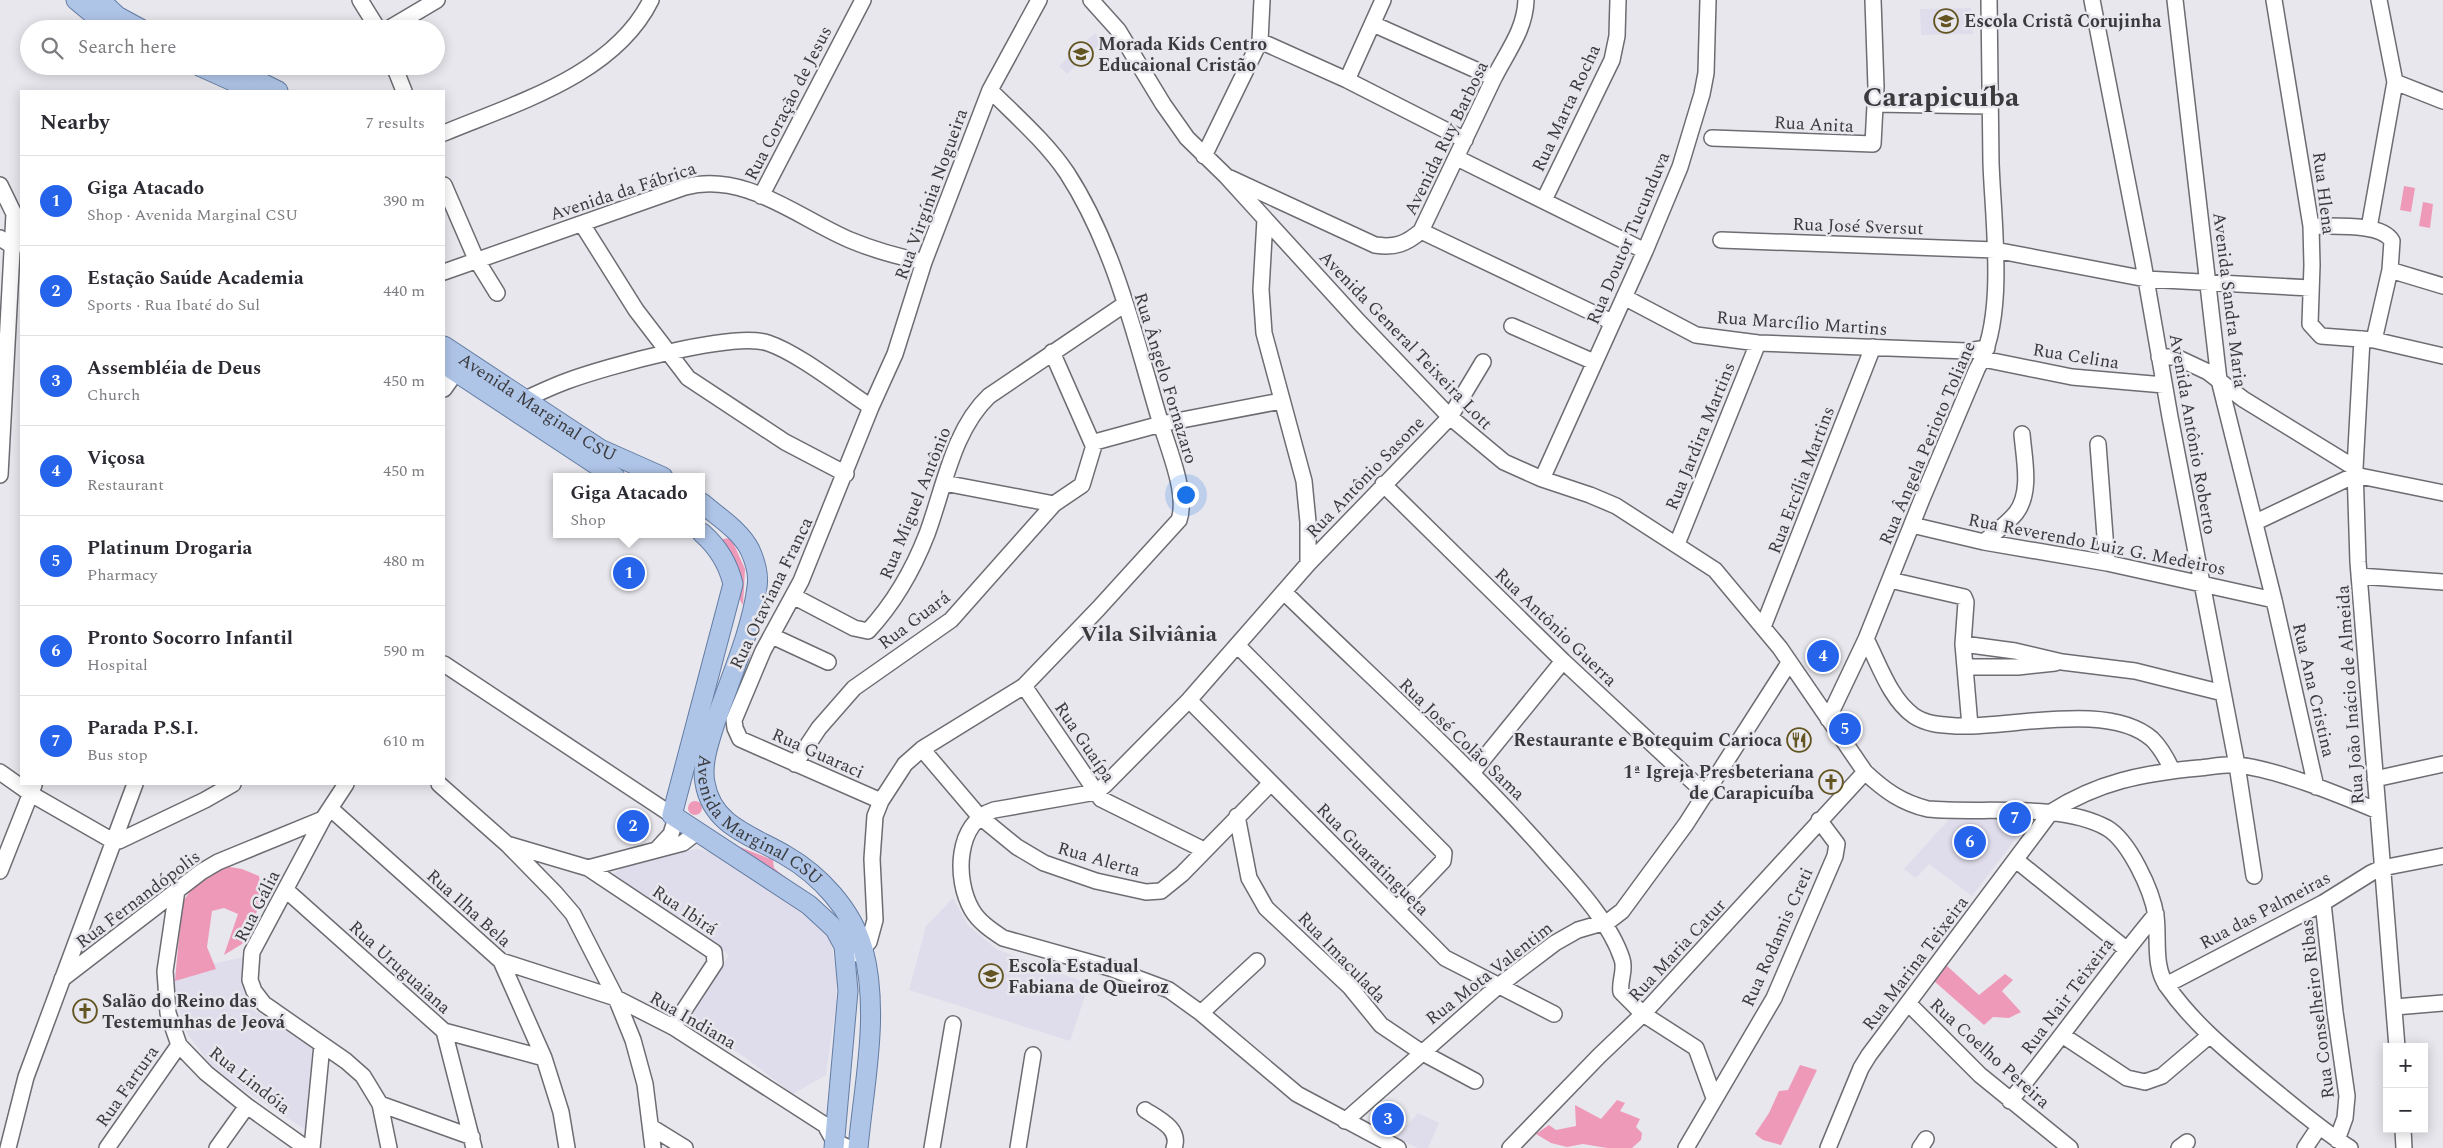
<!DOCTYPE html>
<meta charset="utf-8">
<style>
:root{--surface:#fff;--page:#f2f2f3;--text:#2b2b33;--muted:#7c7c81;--line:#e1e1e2;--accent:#2563eb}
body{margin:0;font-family:Spectral,serif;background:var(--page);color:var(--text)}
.controls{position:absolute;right:15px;bottom:15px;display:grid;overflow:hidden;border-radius:0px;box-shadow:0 2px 12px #0003}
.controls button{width:45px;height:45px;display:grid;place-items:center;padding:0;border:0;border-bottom:1px solid var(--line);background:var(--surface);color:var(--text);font:25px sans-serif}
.you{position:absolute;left:1185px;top:494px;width:18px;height:18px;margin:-12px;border:4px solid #fff;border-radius:50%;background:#1a73e8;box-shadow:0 0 0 8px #1a73e833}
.badge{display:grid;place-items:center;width:32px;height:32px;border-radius:50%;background:var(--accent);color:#fff;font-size:16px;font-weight:700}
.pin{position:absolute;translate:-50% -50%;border:2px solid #fff;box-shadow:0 1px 5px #0006}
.popup{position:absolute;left:553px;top:473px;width:152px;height:65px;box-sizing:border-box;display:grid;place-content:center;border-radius:0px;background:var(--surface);filter:drop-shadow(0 1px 4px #0005);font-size:16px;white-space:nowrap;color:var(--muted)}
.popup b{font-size:19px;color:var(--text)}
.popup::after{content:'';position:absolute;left:50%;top:100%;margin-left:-10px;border:10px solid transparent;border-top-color:var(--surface)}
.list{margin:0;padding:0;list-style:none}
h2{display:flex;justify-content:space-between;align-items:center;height:65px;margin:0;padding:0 20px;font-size:21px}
h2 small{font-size:16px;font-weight:400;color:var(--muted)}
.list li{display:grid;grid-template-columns:32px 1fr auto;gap:15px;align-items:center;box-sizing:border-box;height:90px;padding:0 20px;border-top:1px solid var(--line)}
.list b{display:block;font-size:19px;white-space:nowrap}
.list p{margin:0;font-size:16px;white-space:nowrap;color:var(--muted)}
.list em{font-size:16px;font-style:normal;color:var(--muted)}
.icon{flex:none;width:28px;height:28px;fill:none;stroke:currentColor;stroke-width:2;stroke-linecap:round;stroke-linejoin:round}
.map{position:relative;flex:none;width:2443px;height:1148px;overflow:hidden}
.search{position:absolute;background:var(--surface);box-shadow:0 2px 12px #0003;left:20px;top:20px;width:425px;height:55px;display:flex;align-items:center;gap:12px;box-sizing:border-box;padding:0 18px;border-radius:28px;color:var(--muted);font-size:19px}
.panel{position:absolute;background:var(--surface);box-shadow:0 2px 12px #0003;left:20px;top:90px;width:425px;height:695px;border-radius:0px}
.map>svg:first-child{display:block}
</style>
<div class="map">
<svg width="2443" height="1148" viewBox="0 0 2443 1148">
<rect width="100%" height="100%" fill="#e8e7ed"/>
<path fill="#dfddeb" d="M1971,8L1973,34L1921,35L1920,9Z
M1095,33L1103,41L1067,74L1059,66Z
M1951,817L2030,820L1972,896L1929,864L1916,878L1904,869Z
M696,849L711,852L811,918L827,933L832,948L837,978L836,1006L826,1075L793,1094L743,1056L688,1020L729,955L613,874L627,864Z
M953,898L968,925L996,949L1089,984L1070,1041L909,990L926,926Z
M244,957L243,979L249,1007L316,1050L306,1130L241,1088L210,1064L187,1033L180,1013L172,973Z
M1418,1113L1439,1123L1428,1148H1417L1396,1137Z"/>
<path fill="#ef99b9" d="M2404,186L2415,188L2411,212L2400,210Z
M2423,202L2433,204L2430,228L2419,226Z
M731,538L745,569L743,605C735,593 740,584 738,571C736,559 728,549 722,539Z
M688 808a7 7 0 1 1 14 0a7 7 0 1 1-14 0Z
M735,845L773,860L774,868L799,889Z
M224,866L242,869L259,876L262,896L254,920L242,944L224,955L238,914L224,908L212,911L207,947L216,969L175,981L182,903L202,874Z
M1946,965L1979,995L2005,974L2013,980L2002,991L2021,1012L2009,1018L1993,1017L1984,1025L1934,981Z
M1800,1065L1817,1070L1781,1145L1763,1140L1755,1134L1769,1113L1779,1091L1788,1090Z
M1617,1100L1625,1103L1620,1111L1640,1119L1636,1127L1642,1133L1641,1140L1632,1148H1607L1583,1144L1567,1147L1551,1143L1536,1134L1549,1125L1556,1130L1576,1126L1575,1105L1601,1119Z"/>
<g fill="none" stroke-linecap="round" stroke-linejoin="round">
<g stroke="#6d6c72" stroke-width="18">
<path id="minor" d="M360,0L378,29
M1091,0L1118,30L1163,104L1187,138L1226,176L1359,322L1450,417L1504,462L1542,479L1590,495L1616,506L1715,570L1780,648L1865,772C1884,790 1902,803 1928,809C1982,814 2060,802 2107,828C2129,841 2152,890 2156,916C2159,938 2153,966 2167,986C2195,1026 2232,1055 2269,1086C2295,1107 2321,1130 2350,1148
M2092,0L2143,262L2170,417L2237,765L2254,876
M2175,0L2219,380L2274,600L2316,787
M2274,0L2311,226L2312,265L2310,324L2321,336L2374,340L2443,356
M1373,24L1494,78
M388,29L437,0
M1260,41L1347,80L1465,140
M394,66L404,91
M1347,80L1383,0
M2395,82L2443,101
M1875,104L1990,106
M444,133C516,103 614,75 651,0
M1712,138L1873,144L1876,87L1873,0
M1204,156L1260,41L1262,0
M1457,158L1645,251
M1230,178L1375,245C1395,248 1406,244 1421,231C1445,181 1469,130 1493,80C1506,53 1525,31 1526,0
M0,185L18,222
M444,185L476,259L497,293
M761,196L863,0
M1544,200L1612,60L1617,36L1618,0
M1265,219L1261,290L1264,333L1304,481L1308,522V564
M582,224L636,310L688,378L785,442L846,474
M2311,226C2330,227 2381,222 2392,241L2390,270L2374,340
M2369,228L2395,82L2379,0
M1421,231L1612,322
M0,238L14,247
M1721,240L1995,250L2146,279L2311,288
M2390,270L2443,286
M444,272L685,187C745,171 798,218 850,240C874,250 899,257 924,262
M1624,297L1696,335L1758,343L1967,351L1987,348
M1512,326L1594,362
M2362,339L2355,468L2358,562L2397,1047
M1052,352L1093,445
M2159,357H2176L2208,372L2243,399L2355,468
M1983,359L2072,377L2164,385
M444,389L456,372
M525,399C539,393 553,386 567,381C605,367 733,331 768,343C798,353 842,388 871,407
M2098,444L2107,563
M0,475L14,214
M1542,479L1645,251L1680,167L1702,94L1706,73L1708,0
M944,483L1054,504
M1383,484L1563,661L1706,794
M2256,522L2355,475L2443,493
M1912,525L1984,542L2107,563L2274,600
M1984,542C1994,533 2007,524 2016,513C2032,492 2024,459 2022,434
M1677,544L1758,343
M2359,576L2443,582
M1890,580L1964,597L1966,602L1963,644L1970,726
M1284,592C1373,679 1468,763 1550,857C1575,885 1610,922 1622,959C1626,970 1619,981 1621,992L1643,1014L1696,1048L1714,1098
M793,596L854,628L868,631C895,602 913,570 927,534C944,488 953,430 989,396L1125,304
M1763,627L1873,347
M772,636L828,662
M1866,639C1879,664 1890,699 1914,716C1928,725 1943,725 1958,726C2011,728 2109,701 2152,739C2161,748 2167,759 2172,770
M1963,644L2015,651L2062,662L2135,671L2223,693
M1237,645L1444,853L1443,861L1397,909
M444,664L672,815
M1965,667H2018L2055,663
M1024,686L1101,799L1204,850
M1189,700L1445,958L1554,1014
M1828,719L1866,639L1922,499L1977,369C2007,319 1993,222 1991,163C1990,109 1990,54 1989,0
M922,749L979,816L1017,847L1044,863L1096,881L1146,892L1161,891L1182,874L1270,784
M795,764L819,728L854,688L951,620L1054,504L1082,485L1095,442L1161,424L1281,401
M0,772L31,794L113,841H119L205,800L233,784
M1472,773L1563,661
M2375,779L2443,764
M346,784L323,819L252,952L250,980L254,991L264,1004L346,1061L363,1076L380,1104L389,1148
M439,784L508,845L555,893L573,914L616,998L633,1040L645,1084L653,1148
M881,801L740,739L735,728L734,720L763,651L801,581L871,407L895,354L924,262L990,90L1039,0
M331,809L501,961L544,1058L561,1112L567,1148
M1237,816L1249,878L1266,908L1350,987L1381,1025L1421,1052L1475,1081
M510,845L588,868L683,843L697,832
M658,848L671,834L676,818
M2016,860L2126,949
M588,868L714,952L715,963L673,1027
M0,871L34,785
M177,890L165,971L168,1013L179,1045L206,1073L247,1106L306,1148
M286,890L444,1031L474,1148
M2323,903L2335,1012L2347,1096L2345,1118L2337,1140
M857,954L869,942L875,920L872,859L875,816L881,801L905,764L922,749L1024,686L1098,609L1179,520C1188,494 1168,448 1160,421C1135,337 1115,247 1067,173C1046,142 1016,116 990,90
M501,961L616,998L673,1027L825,1125L834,1141L849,1148
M62,979L201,872L218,862L323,819
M2166,985L2323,903L2371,873L2382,868L2443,856
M1909,1004L1980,1075L2070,1148
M2395,1007L2443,1003
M1201,1013L1257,961
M444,1031L544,1058
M2062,1035L2127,1078L2145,1082L2162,1076L2209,1036
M2010,1101C2060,1040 2105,975 2156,914
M380,1104L472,1137
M1145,1110C1159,1119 1181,1129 1174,1148
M1345,1121L1497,987L1555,943L1578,930L1609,921L1622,911L1686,824L1789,663
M651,1127L685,1148
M2403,1129L2404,1148
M8,1148L26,1077L135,784
M107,1148L179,1045
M217,1148L247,1106
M312,1148L322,1045
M932,1148L953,1024
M1018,1148L1033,1055
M1398,1148L1297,1094L1201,1013L1169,990L1110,968L1003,938C991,930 979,922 972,910C954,879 956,822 994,810L1096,792L1105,785L1189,700L1308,564L1450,417L1483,362
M1510,1148L1599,1056L1643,1014L1865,772
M1686,1148L1774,998L1835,856L1837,844L1819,820
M1828,1148L1861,1068L1869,1055L2051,812C2098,782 2143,773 2199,768C2211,767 2224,764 2237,765C2277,769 2340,795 2378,811
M1920,1148L1926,1139
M2179,1148L2187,1142
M2305,1148L2319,1127"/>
</g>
<g stroke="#637ca2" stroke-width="21">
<g id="major">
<path d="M76,0L111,29"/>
<path d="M100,0L117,16L141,29"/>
<path d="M199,66L255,91"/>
<path d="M242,73L278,91"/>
<path id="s1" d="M444,346L600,449L663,477"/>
<path d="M444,364L615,477"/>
<path id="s2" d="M702,503C718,517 740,530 750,550C755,561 759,575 757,587C752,629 730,679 716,720C710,739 701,763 705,783C712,826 753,836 785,855C820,875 852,910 863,949C880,1012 864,1084 858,1148"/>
<path d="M702,533C718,547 728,563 733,584L672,815L809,905L835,929L844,946L848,991L834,1148"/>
</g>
</g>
<use href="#minor" stroke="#fff" stroke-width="15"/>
<use href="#major" stroke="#afc5e8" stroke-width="19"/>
</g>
<defs>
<g id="school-ring" transform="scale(1.25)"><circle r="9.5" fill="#e8e7ed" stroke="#635522" stroke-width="1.5"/><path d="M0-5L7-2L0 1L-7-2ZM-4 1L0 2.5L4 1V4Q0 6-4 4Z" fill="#635522"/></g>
<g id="restaurant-ring" transform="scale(1.25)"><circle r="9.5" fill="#e8e7ed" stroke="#635522" stroke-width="1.5"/><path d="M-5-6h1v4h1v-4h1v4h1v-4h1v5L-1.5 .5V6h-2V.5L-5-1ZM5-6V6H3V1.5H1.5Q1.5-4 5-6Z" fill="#635522"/></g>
<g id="church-ring" transform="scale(1.25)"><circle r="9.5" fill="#e8e7ed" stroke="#635522" stroke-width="1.5"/><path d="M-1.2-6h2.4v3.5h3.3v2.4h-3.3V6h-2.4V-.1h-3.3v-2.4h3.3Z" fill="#635522"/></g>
</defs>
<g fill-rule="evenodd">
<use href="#school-ring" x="1946" y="21"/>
<use href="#school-ring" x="1081" y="54"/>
<use href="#restaurant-ring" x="1799" y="740"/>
<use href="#church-ring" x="1831" y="782"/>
<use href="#school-ring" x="991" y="976"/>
<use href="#church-ring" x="85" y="1011"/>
</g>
<g text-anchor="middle" stroke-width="5" stroke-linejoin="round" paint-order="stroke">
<g font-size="18" font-weight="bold" fill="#3b3a3d" stroke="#e8e7ed" text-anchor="start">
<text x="1964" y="27">Escola Cristã Corujinha</text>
<text x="1098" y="50">Morada Kids Centro<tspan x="1098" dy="21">Educaional Cristão</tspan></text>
<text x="1782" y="746" text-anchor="end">Restaurante e Botequim Carioca</text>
<text x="1814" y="778" text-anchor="end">1ª Igreja Presbeteriana<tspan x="1814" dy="21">de Carapicuíba</tspan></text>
<text x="1008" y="972">Escola Estadual<tspan x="1008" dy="21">Fabiana de Queiroz</tspan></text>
<text x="102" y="1007">Salão do Reino das<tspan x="102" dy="21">Testemunhas de Jeová</tspan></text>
</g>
<g font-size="18" fill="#3b3a3d" stroke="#e8e7ed">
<text transform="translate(788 103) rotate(-63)" y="6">Rua Coração de Jesus</text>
<text transform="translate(1566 108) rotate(-65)" y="6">Rua Marta Rocha</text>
<text transform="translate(1814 124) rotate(3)" y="6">Rua Anita</text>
<text transform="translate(1446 138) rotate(-64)" y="6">Avenida Ruy Barbosa</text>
<text transform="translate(623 191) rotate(-18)" y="6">Avenida da Fábrica</text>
<text transform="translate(2324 193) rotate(83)" y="6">Rua Hlena</text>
<text transform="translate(931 194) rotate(-70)" y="6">Rua Virgínia Nogueira</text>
<text transform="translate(1858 226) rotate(2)" y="6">Rua José Sversut</text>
<text transform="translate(1628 238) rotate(-67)" y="6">Rua Doutor Tucunduva</text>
<text transform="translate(2230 300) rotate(83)" y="6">Avenida Sandra Maria</text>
<text transform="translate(1802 323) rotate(4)" y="6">Rua Marcílio Martins</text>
<text transform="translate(1406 340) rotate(46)" y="6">Avenida General Teixeira Lott</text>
<text transform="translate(2076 356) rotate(9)" y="6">Rua Celina</text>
<text transform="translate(1166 378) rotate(73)" y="6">Rua Ângelo Fornazaro</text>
<text dy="6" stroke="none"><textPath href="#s1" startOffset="112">Avenida Marginal CSU</textPath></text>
<text transform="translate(2193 434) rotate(80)" y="6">Avenida Antônio Roberto</text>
<text transform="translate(1700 436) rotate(-68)" y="6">Rua Jardira Martins</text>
<text transform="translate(1927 443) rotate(-67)" y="6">Rua Ângela Perioto Toliane</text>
<text transform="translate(1365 477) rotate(-46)" y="6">Rua Antônio Sasone</text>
<text transform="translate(1801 480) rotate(-69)" y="6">Rua Ercília Martins</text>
<text transform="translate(915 503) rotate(-68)" y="6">Rua Miguel Antônio</text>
<text transform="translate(2097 544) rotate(11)" y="6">Rua Reverendo Luiz G. Medeiros</text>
<text transform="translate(771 593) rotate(-64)" y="6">Rua Otaviana Franca</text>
<text transform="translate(914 620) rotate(-37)" y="6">Rua Guará</text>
<text transform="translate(1556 627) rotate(44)" y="6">Rua Antônio Guerra</text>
<text transform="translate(2314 690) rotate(77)" y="6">Rua Ana Cristina</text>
<text transform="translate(2350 695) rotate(-94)" y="6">Rua João Inácio de Almeida</text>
<text transform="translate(1462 739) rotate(44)" y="6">Rua José Colão Sama</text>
<text transform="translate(1085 742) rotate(56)" y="6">Rua Guaípa</text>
<text transform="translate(818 753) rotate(24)" y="6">Rua Guaraci</text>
<text dy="6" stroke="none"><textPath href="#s2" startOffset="374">Avenida Marginal CSU</textPath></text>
<text transform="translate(1099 859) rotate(16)" y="6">Rua Alerta</text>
<text transform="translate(1373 859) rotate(45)" y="6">Rua Guaratingueta</text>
<text transform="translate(138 899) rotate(-37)" y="6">Rua Fernandópolis</text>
<text transform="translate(257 906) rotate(-63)" y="6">Rua Gália</text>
<text transform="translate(469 908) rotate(42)" y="6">Rua Ilha Bela</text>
<text transform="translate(685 910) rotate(34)" y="6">Rua Ibirá</text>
<text transform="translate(2265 910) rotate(-28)" y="6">Rua das Palmeiras</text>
<text transform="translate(1777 937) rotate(-66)" y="6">Rua Rodamis Creti</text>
<text transform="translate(1677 950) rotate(-47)" y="6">Rua Maria Catur</text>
<text transform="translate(1342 957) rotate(46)" y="6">Rua Imaculada</text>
<text transform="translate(1915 963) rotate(-53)" y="6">Rua Marina Teixeira</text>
<text transform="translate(400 967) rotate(42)" y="6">Rua Uruguaiana</text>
<text transform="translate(1489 973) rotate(-38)" y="6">Rua Mota Valentim</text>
<text transform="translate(2067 996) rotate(-53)" y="6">Rua Nair Teixeira</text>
<text transform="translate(2317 1009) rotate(-97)" y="6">Rua Conselheiro Ribas</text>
<text transform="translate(693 1020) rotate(30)" y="6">Rua Indiana</text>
<text transform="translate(1990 1053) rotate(42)" y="6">Rua Coelho Pereira</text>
<text transform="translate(250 1080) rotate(38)" y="6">Rua Lindóia</text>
<text transform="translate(127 1086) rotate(-55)" y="6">Rua Fartura</text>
</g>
<g font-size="22" font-weight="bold" fill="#3b3a3d" stroke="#e8e7ed">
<text x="1149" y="641">Vila Silviânia</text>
</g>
<g font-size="28" font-weight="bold" fill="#3b3a3d" stroke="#e8e7ed">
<text x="1941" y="106">Carapicuíba</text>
</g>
</g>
</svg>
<div class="controls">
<button>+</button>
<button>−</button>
</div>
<div class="you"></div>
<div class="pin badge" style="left:629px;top:573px">1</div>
<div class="popup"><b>Giga Atacado</b>Shop</div>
<div class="pin badge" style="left:633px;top:826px">2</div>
<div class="pin badge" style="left:1388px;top:1119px">3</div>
<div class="pin badge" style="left:1823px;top:656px">4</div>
<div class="pin badge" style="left:1845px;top:729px">5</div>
<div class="pin badge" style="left:1970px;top:842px">6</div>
<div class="pin badge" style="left:2015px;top:818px">7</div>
<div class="search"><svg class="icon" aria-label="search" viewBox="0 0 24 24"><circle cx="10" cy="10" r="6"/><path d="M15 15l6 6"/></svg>Search here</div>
<section class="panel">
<h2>Nearby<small>7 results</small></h2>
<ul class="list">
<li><span class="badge">1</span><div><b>Giga Atacado</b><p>Shop · Avenida Marginal CSU</p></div><em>390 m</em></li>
<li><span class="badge">2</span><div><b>Estação Saúde Academia</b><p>Sports · Rua Ibaté do Sul</p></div><em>440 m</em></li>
<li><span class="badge">3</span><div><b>Assembléia de Deus</b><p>Church</p></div><em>450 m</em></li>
<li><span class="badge">4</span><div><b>Viçosa</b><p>Restaurant</p></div><em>450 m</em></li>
<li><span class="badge">5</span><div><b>Platinum Drogaria</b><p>Pharmacy</p></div><em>480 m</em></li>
<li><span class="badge">6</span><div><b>Pronto Socorro Infantil</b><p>Hospital</p></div><em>590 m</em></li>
<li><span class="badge">7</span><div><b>Parada P.S.I.</b><p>Bus stop</p></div><em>610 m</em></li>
</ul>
</section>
</div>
